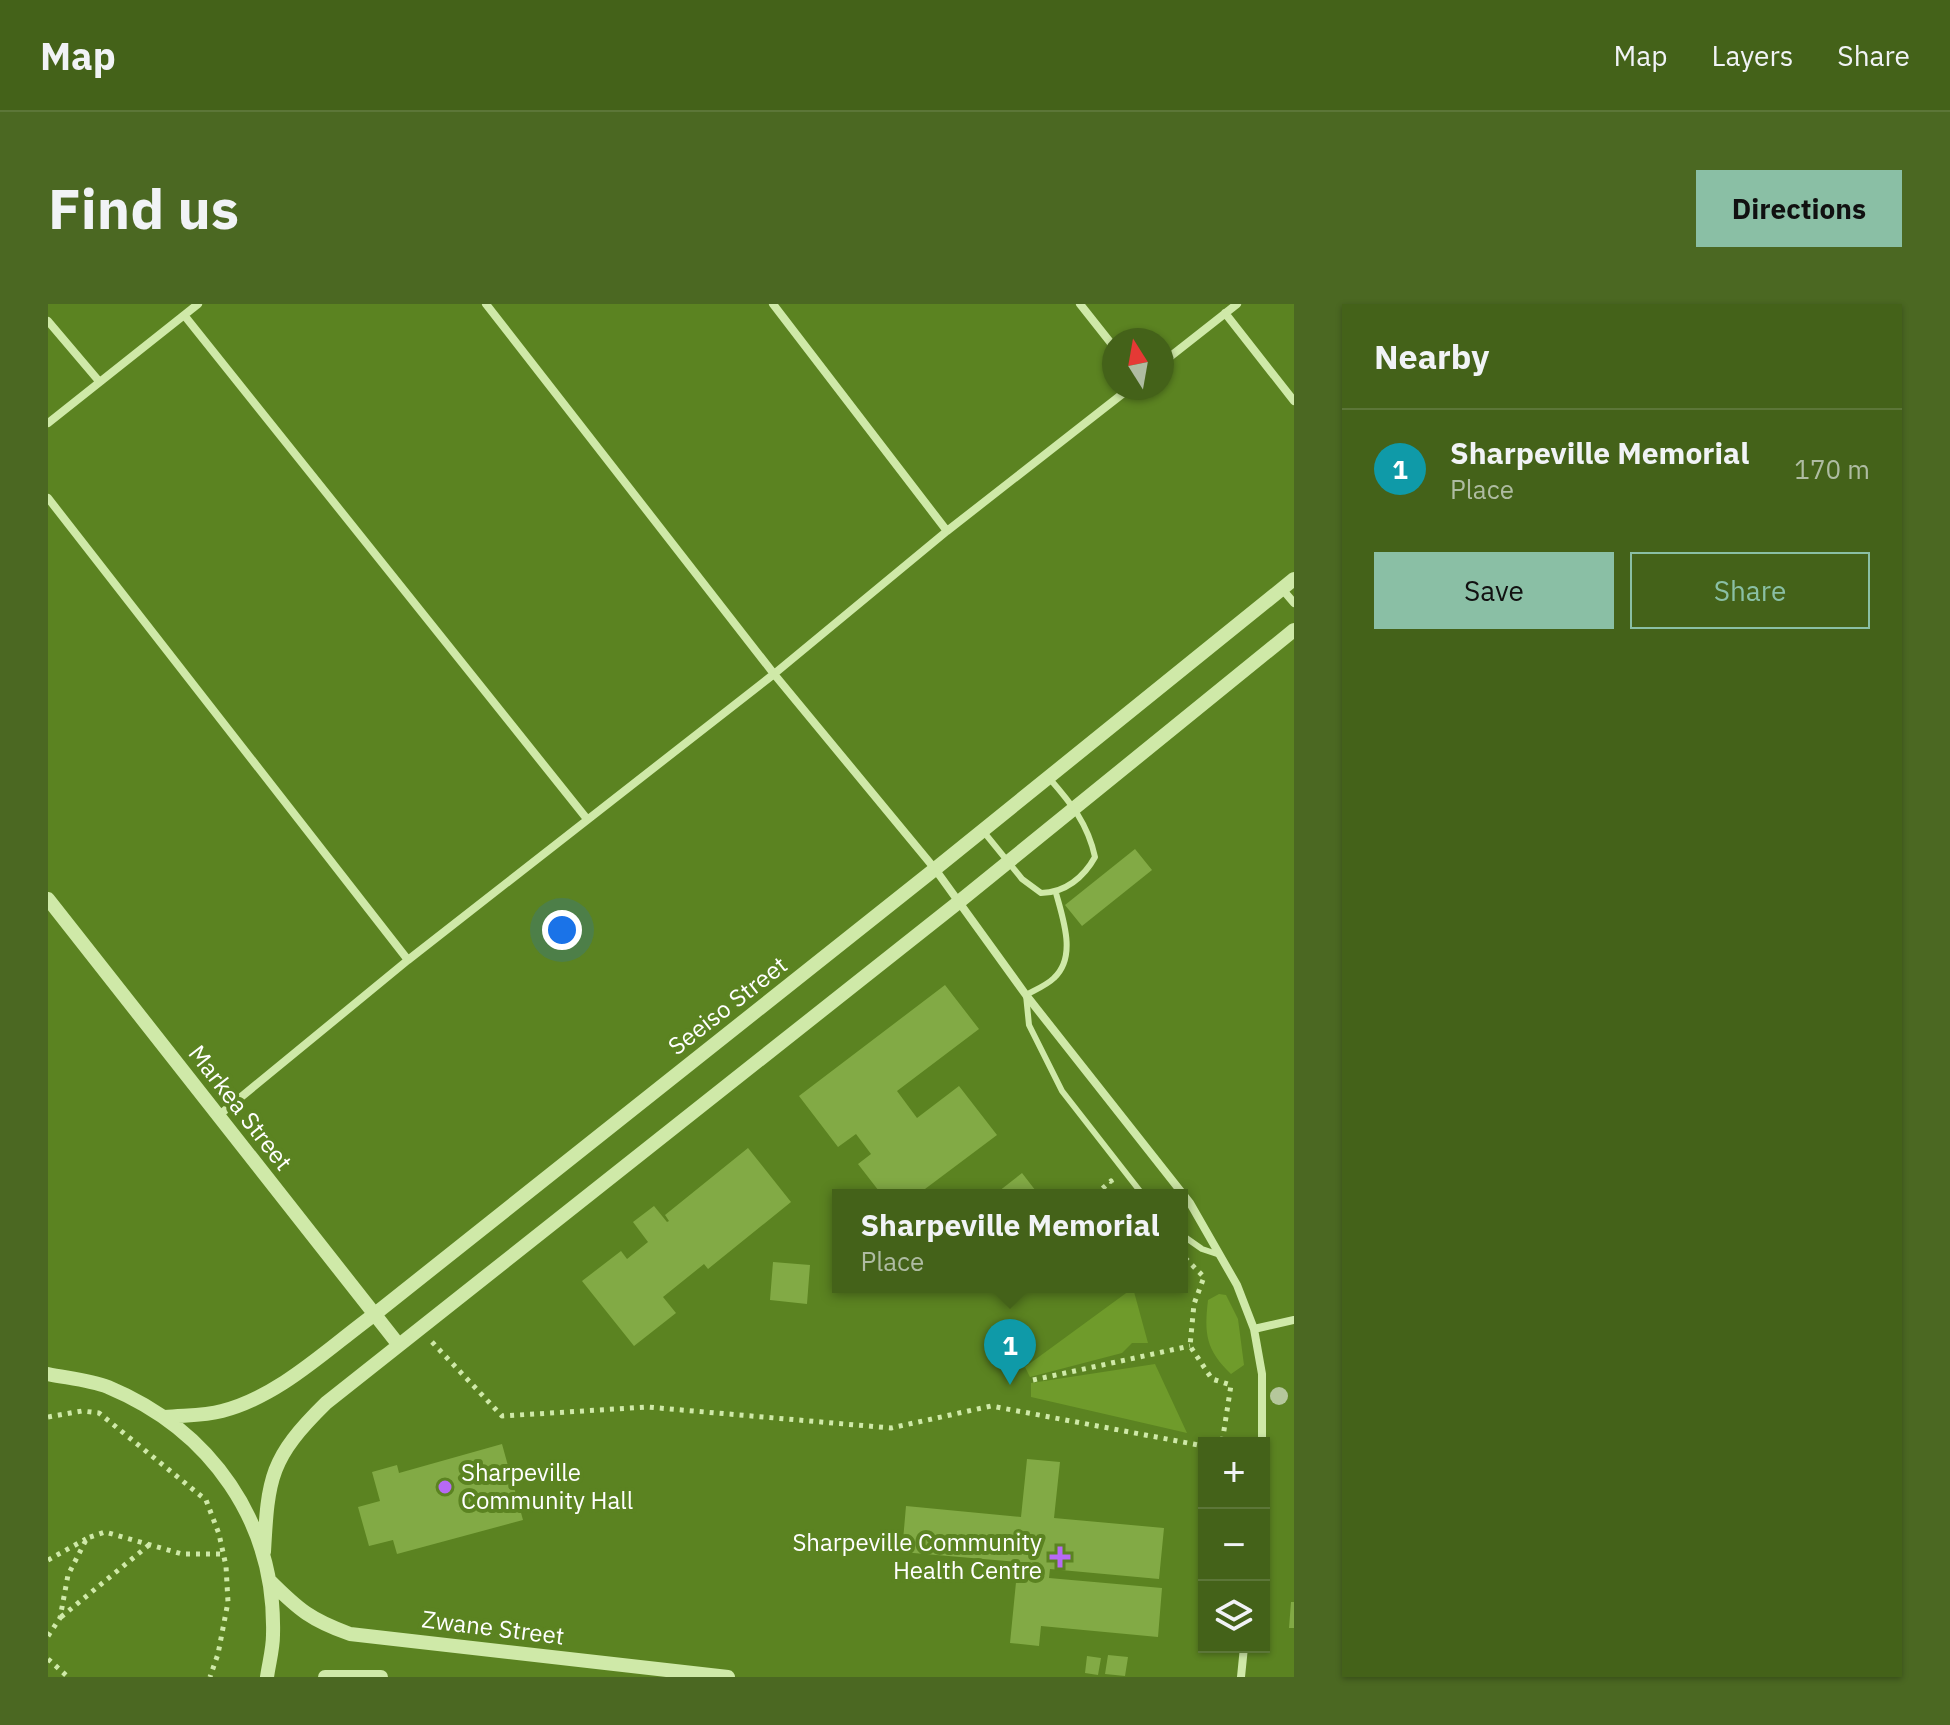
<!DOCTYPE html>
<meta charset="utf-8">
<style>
:root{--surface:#446219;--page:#4b6822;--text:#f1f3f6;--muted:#afbca2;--line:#5c7638;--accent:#8abfa5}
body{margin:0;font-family:"IBM Plex Sans",sans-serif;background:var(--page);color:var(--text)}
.controls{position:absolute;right:24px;bottom:24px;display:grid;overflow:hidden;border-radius:0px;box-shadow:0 2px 6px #0004}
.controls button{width:72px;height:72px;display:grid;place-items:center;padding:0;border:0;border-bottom:2px solid var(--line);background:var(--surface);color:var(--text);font:40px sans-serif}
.compass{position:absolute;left:1054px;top:24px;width:72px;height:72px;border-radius:50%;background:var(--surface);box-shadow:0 2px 6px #0004;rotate:349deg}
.you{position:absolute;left:514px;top:626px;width:28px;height:28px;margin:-20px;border:6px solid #fff;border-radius:50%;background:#1a73e8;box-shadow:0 0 0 12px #1a73e833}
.badge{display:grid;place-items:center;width:52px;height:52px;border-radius:50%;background:var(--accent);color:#fff;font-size:26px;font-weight:700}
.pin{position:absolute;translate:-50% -66px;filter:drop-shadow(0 2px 4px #0008)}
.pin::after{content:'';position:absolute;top:42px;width:28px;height:24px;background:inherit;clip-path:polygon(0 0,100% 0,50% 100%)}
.popup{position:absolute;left:784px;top:885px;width:356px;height:104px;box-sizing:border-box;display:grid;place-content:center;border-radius:0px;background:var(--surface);filter:drop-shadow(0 2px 6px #0005);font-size:26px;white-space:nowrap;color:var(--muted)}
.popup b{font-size:30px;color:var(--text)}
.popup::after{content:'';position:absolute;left:50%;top:100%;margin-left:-16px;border:16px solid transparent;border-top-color:var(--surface)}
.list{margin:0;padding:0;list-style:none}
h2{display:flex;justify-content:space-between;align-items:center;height:104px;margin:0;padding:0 32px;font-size:34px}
h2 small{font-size:26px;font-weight:400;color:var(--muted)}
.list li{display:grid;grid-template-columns:52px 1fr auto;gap:24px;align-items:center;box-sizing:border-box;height:120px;padding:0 32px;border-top:2px solid var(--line)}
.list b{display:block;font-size:30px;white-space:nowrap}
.list p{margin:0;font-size:26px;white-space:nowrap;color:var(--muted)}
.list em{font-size:26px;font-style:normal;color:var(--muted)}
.actions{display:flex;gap:16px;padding:24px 32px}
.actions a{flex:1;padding:18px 0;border:2px solid var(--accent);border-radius:0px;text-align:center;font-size:28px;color:var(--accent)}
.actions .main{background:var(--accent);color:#111}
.icon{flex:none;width:44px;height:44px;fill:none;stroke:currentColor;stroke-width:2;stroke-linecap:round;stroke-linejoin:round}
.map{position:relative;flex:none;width:1246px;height:1373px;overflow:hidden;border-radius:0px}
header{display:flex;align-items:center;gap:48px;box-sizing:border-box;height:112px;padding:0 40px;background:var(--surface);border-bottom:2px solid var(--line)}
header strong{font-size:38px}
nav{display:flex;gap:44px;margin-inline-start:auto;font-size:28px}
.intro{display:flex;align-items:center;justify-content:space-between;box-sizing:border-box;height:192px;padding:0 48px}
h1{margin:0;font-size:56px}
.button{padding:20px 36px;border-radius:0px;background:var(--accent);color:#111;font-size:28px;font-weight:700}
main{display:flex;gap:48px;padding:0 48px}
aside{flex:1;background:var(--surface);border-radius:0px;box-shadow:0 2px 6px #0004}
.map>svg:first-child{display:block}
</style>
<header>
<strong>Map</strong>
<nav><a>Map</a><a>Layers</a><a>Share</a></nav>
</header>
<div class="intro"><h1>Find us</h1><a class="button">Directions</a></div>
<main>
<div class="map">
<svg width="1246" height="1373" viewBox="0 0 1246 1373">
<rect width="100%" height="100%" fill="#5b8321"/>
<path fill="#6f9b2b" d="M1085,984L1100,1039H1084L1074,1049L982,1073L977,1063Z
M1171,990L1178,991L1190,1015L1196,1061L1183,1070C1158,1046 1156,1030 1160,996Z
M1107,1060L1139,1129L983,1093V1079Z"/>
<path fill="#82aa45" d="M1087,545L1104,566L1034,622L1017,601Z
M897,681L931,725L849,787L869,814L911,782L949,831L869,891H834L810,860L823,850L808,830L790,843L751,792Z
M700,844L743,898L660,965L656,960L615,993L628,1009L586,1042L534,977L573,947L579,955L600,938L585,918L606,902L619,918L621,917L617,911Z
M974,869L991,891H946Z
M725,958L762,961L759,1000L722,996Z
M454,1140L475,1216L349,1250L345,1236L321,1242L310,1203L332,1197L324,1168L349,1161L351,1169Z
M979,1155L1012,1158L1006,1214L1116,1224L1111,1275L1002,1265L1001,1274L1114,1284L1110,1333L993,1322L991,1342L962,1339L970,1258L854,1248L858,1202L973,1213Z
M1243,1298H1246V1324H1241Z
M1060,1351L1080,1353L1077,1372L1057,1370Z
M1039,1352L1053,1354L1050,1371L1037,1369Z"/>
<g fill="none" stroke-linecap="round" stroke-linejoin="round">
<path stroke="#cfe9a8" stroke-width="5" stroke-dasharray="4 6" stroke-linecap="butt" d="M1047,891L1063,877L1064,879
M1137,954L1156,973L1146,1000L1142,1042L1164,1075L1183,1081L1174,1139
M384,1038L454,1112L599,1103L843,1124L943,1102L1156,1142
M985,1076L1142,1042
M0,1113L34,1107L51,1109L158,1196L171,1230L178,1262L180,1298L170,1350L162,1373
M0,1256L38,1235
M13,1313L101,1241
M0,1332L12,1314L20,1271L39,1234L57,1228L134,1250H175
M0,1355L20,1373"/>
<path stroke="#cfe9a8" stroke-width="6" d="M935,527L974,575L993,589C1017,589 1036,573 1047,553C1040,520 1023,499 1001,474
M1008,589C1015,615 1029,653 1006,674C999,681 987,686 978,691L981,721L1014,787L1095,891
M1134,931L1154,945L1172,951"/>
<path stroke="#cfe9a8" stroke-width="8" d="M438,0L726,370L887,565L978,691L1142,899L1189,981L1206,1025L1214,1070V1139
M725,0L899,227
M1032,0L1066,43
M1177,9L1246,97
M136,11L539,515
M0,17L50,76
M1114,59L1189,0
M0,119L150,0
M0,194L360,656
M1234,285L1246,299
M170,812L360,656L726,370L899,227L1082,84
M1206,1025L1246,1016
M1193,1373L1196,1343"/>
<path stroke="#cfe9a8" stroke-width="14" d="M0,595L350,1040
M0,1070C19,1074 42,1076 60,1083C163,1126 228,1218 225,1331C225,1345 221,1359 219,1373
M117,1113C135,1111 156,1112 174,1107C232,1092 279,1045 327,1010L887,565L1246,275
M216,1248C220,1173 222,1154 278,1099L912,597L1246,326
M222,1277C251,1306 263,1316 302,1330L680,1373
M277,1373H333"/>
</g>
<circle fill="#b5c79b" cx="1231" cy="1092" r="9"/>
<g fill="#b769f5" stroke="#5b8321" stroke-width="3">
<circle cx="397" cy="1183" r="8"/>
<path d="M1008 1241h8v8h8v8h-8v8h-8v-8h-8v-8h8z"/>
</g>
<g text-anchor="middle" stroke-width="8" stroke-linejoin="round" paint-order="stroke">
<g font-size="24" fill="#fff" stroke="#5b8321">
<text transform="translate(680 702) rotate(-38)" y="8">Seeiso Street</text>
<text transform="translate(192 804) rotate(52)" y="8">Markea Street</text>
<text transform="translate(445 1324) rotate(7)" y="8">Zwane Street</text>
</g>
<g font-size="24" fill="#fff" stroke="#5b8321" text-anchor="start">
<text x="413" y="1177">Sharpeville<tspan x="413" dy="28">Community Hall</tspan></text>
<text x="994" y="1247" text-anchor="end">Sharpeville Community<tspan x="994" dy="28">Health Centre</tspan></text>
</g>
</g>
</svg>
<div class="controls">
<button>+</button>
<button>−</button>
<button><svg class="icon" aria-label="layers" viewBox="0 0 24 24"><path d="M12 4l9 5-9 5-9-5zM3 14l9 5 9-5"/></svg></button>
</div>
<svg class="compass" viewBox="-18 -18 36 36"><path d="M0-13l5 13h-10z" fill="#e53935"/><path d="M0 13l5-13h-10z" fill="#afbca2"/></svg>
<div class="you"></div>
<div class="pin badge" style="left:962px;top:1081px;background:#0f9aa8">1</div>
<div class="popup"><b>Sharpeville Memorial</b>Place</div>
</div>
<aside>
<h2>Nearby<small></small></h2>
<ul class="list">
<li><span class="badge" style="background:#0f9aa8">1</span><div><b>Sharpeville Memorial</b><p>Place</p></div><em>170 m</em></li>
</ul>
<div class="actions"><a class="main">Save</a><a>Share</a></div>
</aside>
</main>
